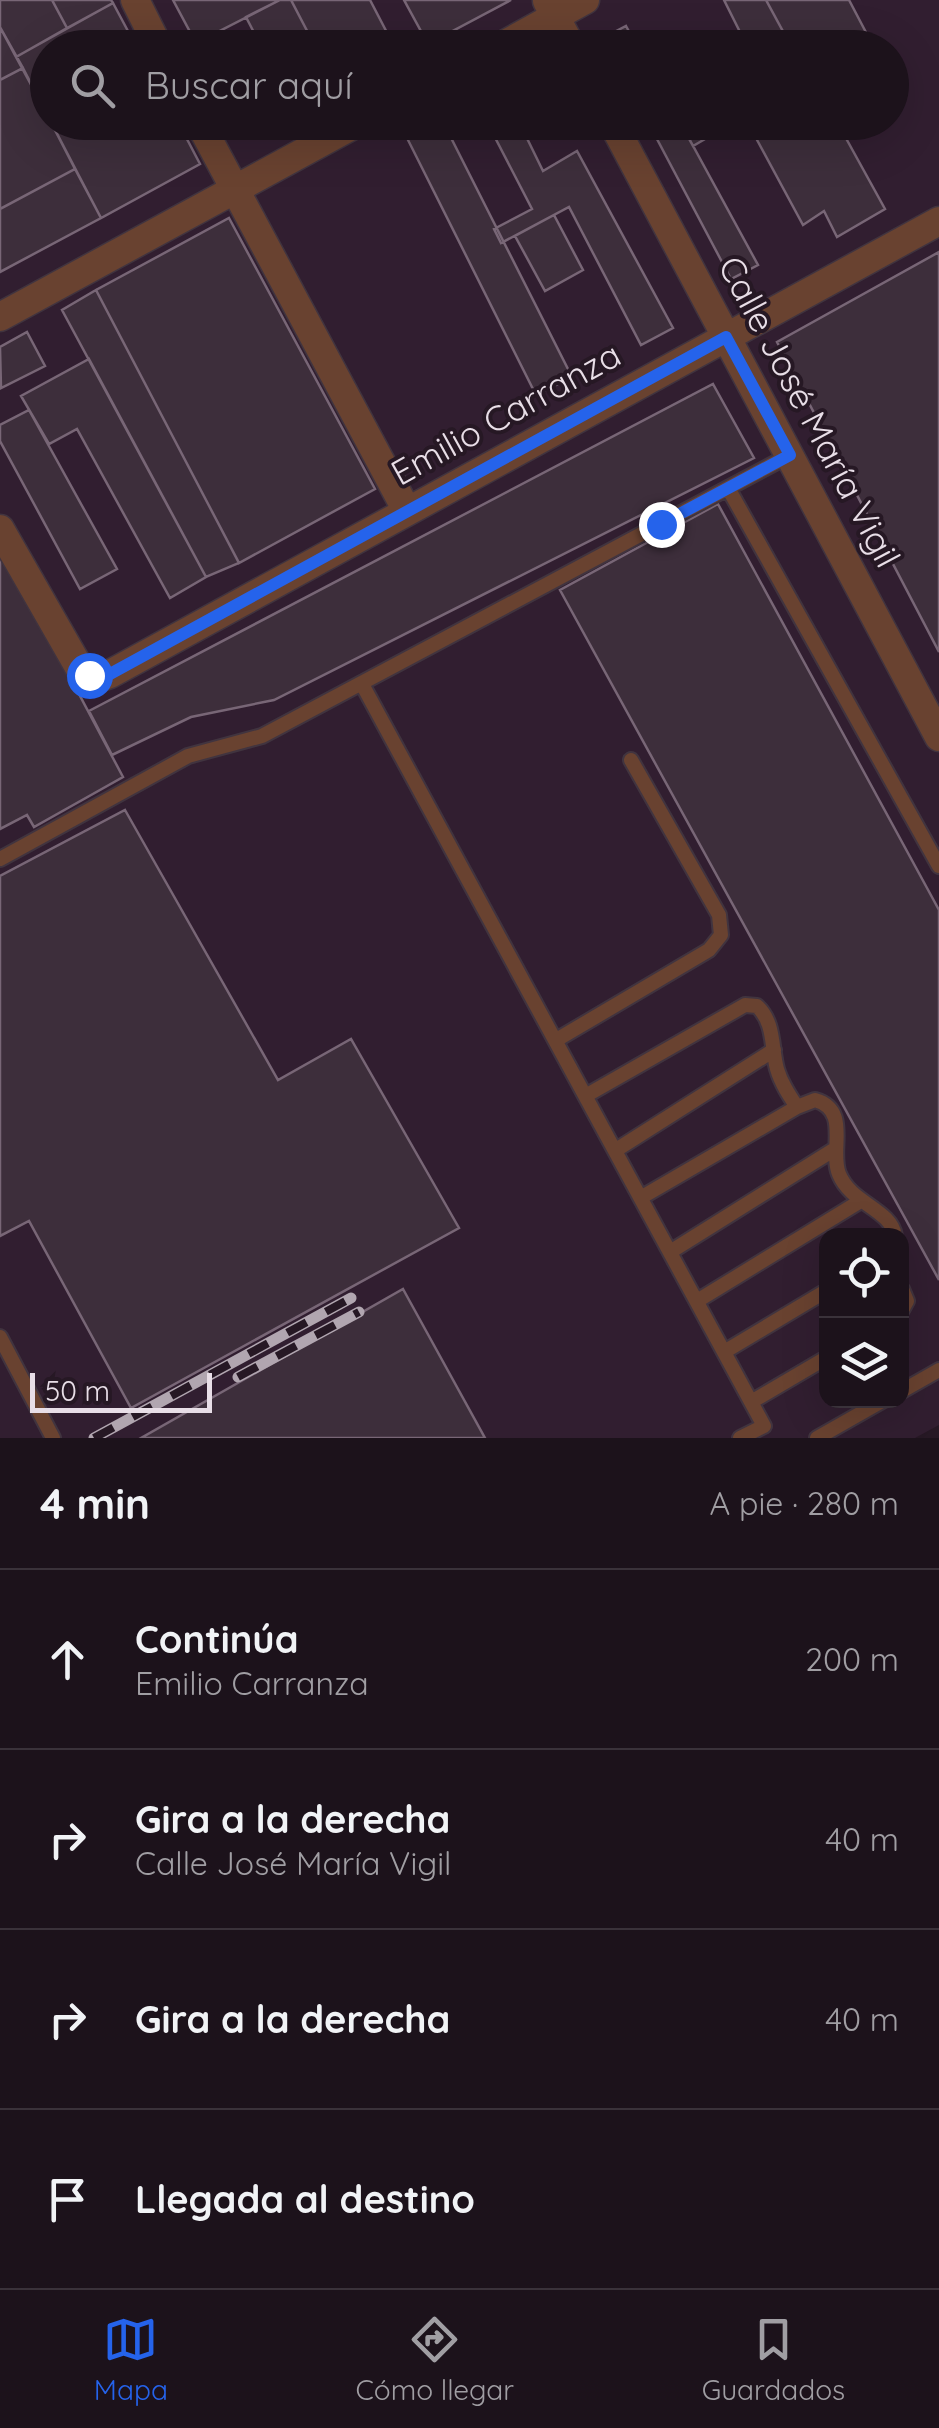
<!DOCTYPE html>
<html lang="es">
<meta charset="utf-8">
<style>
:root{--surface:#1c121b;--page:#292028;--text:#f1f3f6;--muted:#a09ea3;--line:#3a323a;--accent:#2563eb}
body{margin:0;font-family:Quicksand,sans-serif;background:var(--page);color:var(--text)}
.controls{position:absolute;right:30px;bottom:30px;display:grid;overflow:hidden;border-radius:20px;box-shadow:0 10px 40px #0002}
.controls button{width:90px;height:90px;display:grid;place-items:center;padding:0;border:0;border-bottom:2px solid var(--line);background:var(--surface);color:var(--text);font:50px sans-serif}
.scale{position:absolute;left:30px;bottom:25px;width:182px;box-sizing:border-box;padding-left:10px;border:5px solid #e8dee7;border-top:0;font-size:28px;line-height:35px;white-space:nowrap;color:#e8dee7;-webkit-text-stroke:8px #261824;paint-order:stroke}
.stop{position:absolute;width:30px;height:30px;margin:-22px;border:8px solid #2563eb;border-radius:50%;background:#fff}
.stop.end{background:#2563eb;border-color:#fff;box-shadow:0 2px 10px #0008}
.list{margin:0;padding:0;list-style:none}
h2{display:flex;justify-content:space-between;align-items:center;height:130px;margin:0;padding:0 40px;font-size:42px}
h2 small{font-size:32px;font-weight:400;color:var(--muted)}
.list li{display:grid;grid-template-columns:65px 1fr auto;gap:30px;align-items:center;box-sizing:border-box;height:180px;padding:0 40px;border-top:2px solid var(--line)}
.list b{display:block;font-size:38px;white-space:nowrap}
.list p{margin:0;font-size:32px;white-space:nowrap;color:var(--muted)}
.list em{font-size:32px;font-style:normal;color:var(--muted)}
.icon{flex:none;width:55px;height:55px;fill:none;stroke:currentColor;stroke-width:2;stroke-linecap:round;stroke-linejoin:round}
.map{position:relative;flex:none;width:939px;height:1438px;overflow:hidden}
.search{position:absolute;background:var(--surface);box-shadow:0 10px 40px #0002;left:30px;right:30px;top:30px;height:110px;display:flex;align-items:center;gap:25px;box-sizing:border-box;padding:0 35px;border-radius:55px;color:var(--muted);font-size:38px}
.sheet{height:850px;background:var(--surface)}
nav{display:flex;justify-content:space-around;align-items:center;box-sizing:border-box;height:140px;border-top:2px solid var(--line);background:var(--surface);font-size:28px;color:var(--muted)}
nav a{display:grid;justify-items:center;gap:5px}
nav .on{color:var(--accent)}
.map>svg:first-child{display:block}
</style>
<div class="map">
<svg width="939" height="1438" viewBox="0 0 939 1438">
<rect width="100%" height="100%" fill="#261824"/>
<path fill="#311e30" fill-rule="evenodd" d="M0,0H939V1425L915,1438H0ZM48,48H892V122H48ZM826,1236H902V1400H826Z"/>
<path fill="#3d2e3b" stroke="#786676" stroke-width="2.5" d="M0,0H52L67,28L16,57L0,27Z
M52,0H111L113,3L67,28Z
M173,0H280L196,43Z
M280,0H291L316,48H262L246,17Z
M291,0H370L395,48H316Z
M404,0H511L428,44Z
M724,0H766L792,48H748Z
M766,0H849L870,40L858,48H792Z
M113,3L137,48H48V116L16,57Z
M626,26L638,48H608L603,38Z
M0,27L23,68L0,80Z
M23,68L75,169L0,209V80Z
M51,122H178L200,164L101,218Z
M407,122H443L572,377L536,395L401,126Z
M487,122H519L543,171L577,151L673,328L641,345L569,207L501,243L494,229L532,209Z
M648,122H680L758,265L731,279Z
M680,122H734L693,146Z
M783,122H837L885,209L837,237L824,211L803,225L756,138Z
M75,169L101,218L0,272V209Z
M554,215L583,270L545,291L515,236Z
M229,218L375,489L239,563L96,290Z
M939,252V652L777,342Z
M96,290L239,563L206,577L62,310Z
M27,332L45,366L1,388L0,347Z
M89,359L206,577L170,598L77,429L49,444L21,396Z
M713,384L754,458L274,700L191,717L112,755L89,711Z
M29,410L117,569L80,589L0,441V425Z
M718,504L939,910V1280L560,590Z
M0,545L123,777L34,827L27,815L0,829Z
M125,810L278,1080L351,1039L459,1228L131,1408L29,1221L0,1236V876Z
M403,1289L485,1438H141Z"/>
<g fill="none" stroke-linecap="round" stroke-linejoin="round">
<g stroke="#41343f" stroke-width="18">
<path id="lane" d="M728,488L790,455
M362,684L764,1426L740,1438
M0,859L188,756L262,736L728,488L939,866
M558,1039L709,950L721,935L719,915L631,760
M587,1095L745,1005L757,1006C775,1023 771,1047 777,1069C781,1083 789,1095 797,1107L815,1100C851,1110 829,1150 839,1174C851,1204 891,1209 895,1236
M616,1150L774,1050
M642,1197L797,1107
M670,1252L835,1149
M902,1289L907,1301L902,1310
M697,1301L859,1202
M0,1337L53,1438
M724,1352L826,1291
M902,1391L939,1370
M751,1402L826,1358
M817,1438L884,1400"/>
</g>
<g stroke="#41343f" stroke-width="31">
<path id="street" d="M135,0L159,48
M547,1L572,48
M498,48L585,0
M199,122L407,511
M612,122L939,737
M0,317L359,122
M0,529L80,669L98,678L110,674L939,221"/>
</g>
<use href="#lane" stroke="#694230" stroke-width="14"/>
<use href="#street" stroke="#694230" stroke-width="28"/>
<g stroke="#b1a6b0" stroke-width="11">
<path id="rail" d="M238,1377L359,1312
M94,1438L351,1298"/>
</g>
<use href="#rail" stroke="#261824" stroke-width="8" stroke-dasharray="22" stroke-linecap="butt"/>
</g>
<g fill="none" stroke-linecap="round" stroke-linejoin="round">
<path stroke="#2563eb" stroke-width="12" d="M89,675L110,674L726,337L790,455L661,524"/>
</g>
<g text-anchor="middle" stroke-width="8" stroke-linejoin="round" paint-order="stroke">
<g font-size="35" fill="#e8dee7" stroke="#261824">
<text transform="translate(809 412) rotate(62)" y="12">Calle José María Vigil</text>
<text transform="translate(506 414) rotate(-29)" y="12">Emilio Carranza</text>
</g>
</g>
</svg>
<div class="controls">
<button><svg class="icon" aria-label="locate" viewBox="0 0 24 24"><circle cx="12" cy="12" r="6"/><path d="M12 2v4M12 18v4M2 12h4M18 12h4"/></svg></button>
<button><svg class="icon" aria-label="layers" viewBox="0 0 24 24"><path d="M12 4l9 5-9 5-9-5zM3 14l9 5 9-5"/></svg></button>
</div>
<div class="scale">50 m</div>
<div class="stop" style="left:89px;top:675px"></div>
<div class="stop end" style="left:661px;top:524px"></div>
<div class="search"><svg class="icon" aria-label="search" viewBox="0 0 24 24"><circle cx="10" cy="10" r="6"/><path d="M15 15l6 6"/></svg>Buscar aquí</div>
</div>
<section class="sheet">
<h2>4 min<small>A pie · 280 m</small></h2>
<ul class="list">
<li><svg class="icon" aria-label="ahead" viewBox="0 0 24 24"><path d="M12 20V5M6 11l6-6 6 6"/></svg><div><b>Continúa</b><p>Emilio Carranza</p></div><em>200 m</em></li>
<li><svg class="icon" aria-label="right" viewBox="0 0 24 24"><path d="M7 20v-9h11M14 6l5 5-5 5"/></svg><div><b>Gira a la derecha</b><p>Calle José María Vigil</p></div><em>40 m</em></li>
<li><svg class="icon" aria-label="right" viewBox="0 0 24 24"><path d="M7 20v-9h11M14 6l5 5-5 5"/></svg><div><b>Gira a la derecha</b></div><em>40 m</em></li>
<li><svg class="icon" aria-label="arrive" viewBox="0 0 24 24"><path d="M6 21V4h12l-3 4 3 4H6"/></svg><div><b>Llegada al destino</b></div></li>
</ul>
</section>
<nav>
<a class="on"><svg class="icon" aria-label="map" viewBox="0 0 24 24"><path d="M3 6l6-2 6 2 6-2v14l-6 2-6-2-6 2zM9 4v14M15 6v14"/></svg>Mapa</a>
<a><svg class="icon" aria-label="directions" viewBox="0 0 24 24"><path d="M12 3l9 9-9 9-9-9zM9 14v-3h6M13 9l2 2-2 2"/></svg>Cómo llegar</a>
<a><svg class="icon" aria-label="saved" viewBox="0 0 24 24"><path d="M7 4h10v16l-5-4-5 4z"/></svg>Guardados</a>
</nav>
